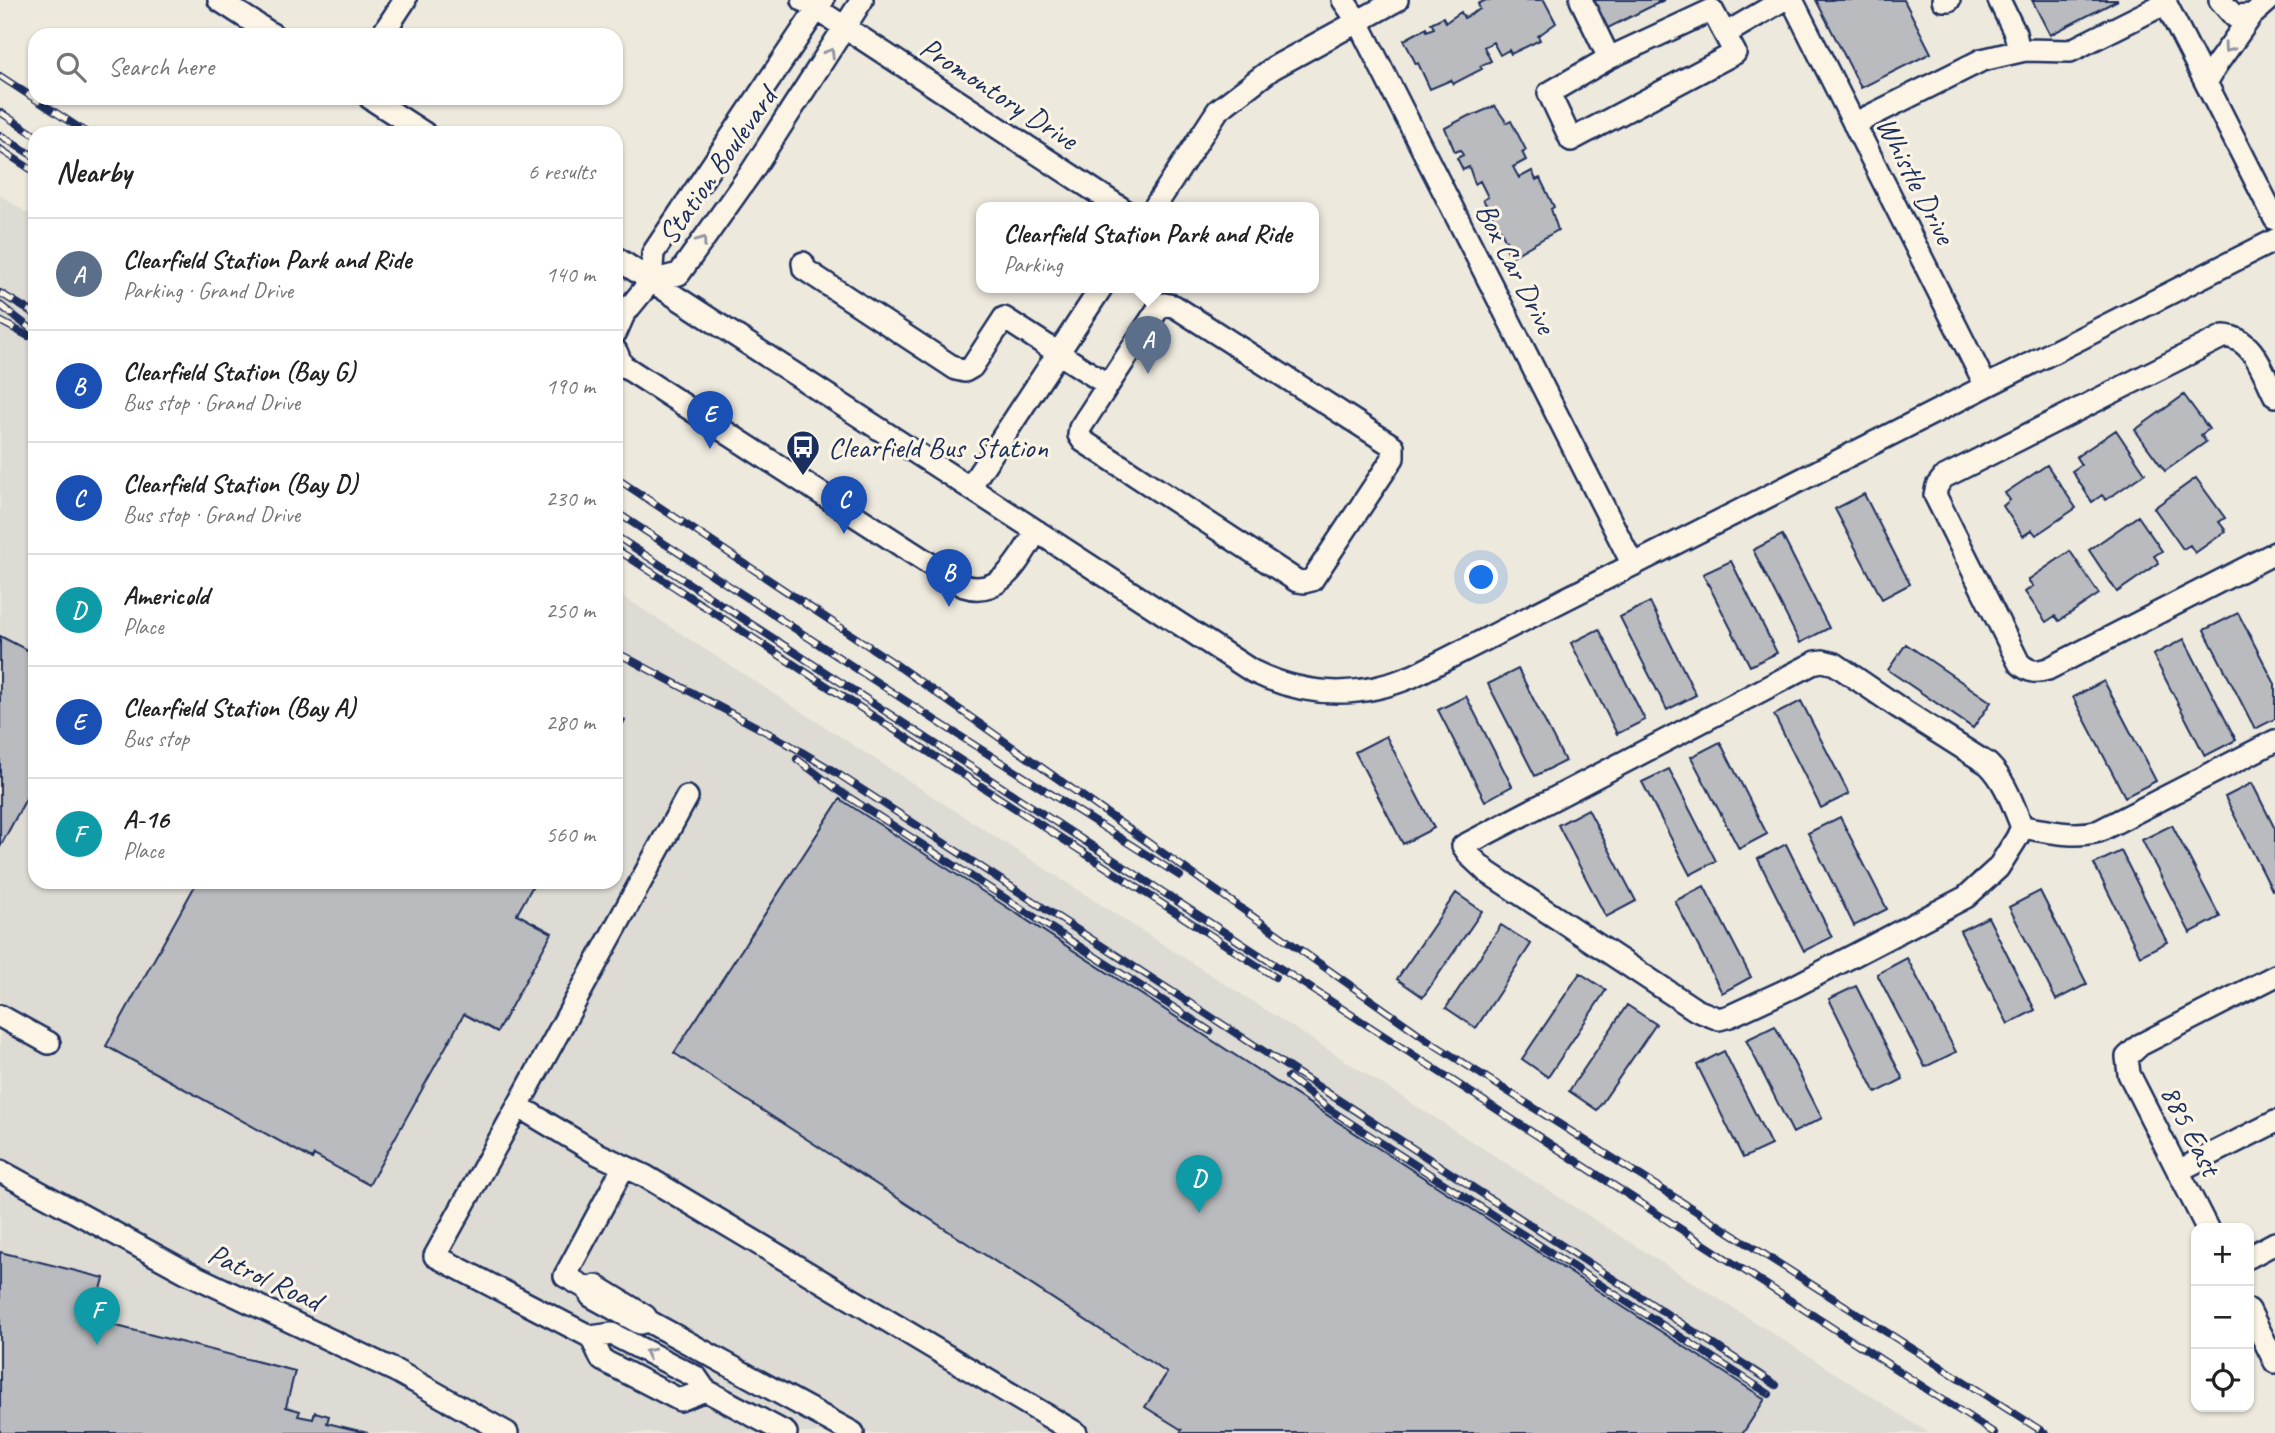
<!DOCTYPE html>
<meta charset="utf-8">
<style>
:root{--surface:#fff;--page:#f6f6f6;--text:#222;--muted:#767676;--line:#e0e0e0;--accent:#7c3aed}
body{margin:0;font-family:Caveat,sans-serif;background:var(--page);color:var(--text)}
.controls{position:absolute;right:21px;bottom:21px;display:grid;overflow:hidden;border-radius:14px;box-shadow:0 2px 5px #0004}
.controls button{width:63px;height:63px;display:grid;place-items:center;padding:0;border:0;border-bottom:2px solid var(--line);background:var(--surface);color:var(--text);font:35px sans-serif}
.you{position:absolute;left:1482px;top:578px;width:24px;height:24px;margin:-18px;border:5px solid #fff;border-radius:50%;background:#1a73e8;box-shadow:0 0 0 10px #1a73e833}
.badge{display:grid;place-items:center;width:46px;height:46px;border-radius:50%;background:var(--accent);color:#fff;font-size:23px;font-weight:700}
.pin{position:absolute;translate:-50% -58px;filter:drop-shadow(0 2px 4px #0008)}
.pin::after{content:'';position:absolute;top:37px;width:24px;height:21px;background:inherit;clip-path:polygon(0 0,100% 0,50% 100%)}
.popup{position:absolute;left:976px;top:202px;width:343px;height:91px;box-sizing:border-box;display:grid;place-content:center;border-radius:14px;background:var(--surface);filter:drop-shadow(0 2px 5px #0005);font-size:23px;white-space:nowrap;color:var(--muted)}
.popup b{font-size:26px;color:var(--text)}
.popup::after{content:'';position:absolute;left:50%;top:100%;margin-left:-14px;border:14px solid transparent;border-top-color:var(--surface)}
.list{margin:0;padding:0;list-style:none}
h2{display:flex;justify-content:space-between;align-items:center;height:91px;margin:0;padding:0 28px;font-size:30px}
h2 small{font-size:23px;font-weight:400;color:var(--muted)}
.list li{display:grid;grid-template-columns:46px 1fr auto;gap:21px;align-items:center;box-sizing:border-box;height:112px;padding:0 28px;border-top:2px solid var(--line)}
.list b{display:block;font-size:26px;white-space:nowrap}
.list p{margin:0;font-size:23px;white-space:nowrap;color:var(--muted)}
.list em{font-size:23px;font-style:normal;color:var(--muted)}
.icon{flex:none;width:38px;height:38px;fill:none;stroke:currentColor;stroke-width:2;stroke-linecap:round;stroke-linejoin:round}
.map{position:relative;flex:none;width:2275px;height:1433px;overflow:hidden}
.search{position:absolute;background:var(--surface);box-shadow:0 2px 5px #0004;left:28px;top:28px;width:595px;height:77px;display:flex;align-items:center;gap:18px;box-sizing:border-box;padding:0 24px;border-radius:21px;color:var(--muted);font-size:26px}
.panel{position:absolute;background:var(--surface);box-shadow:0 2px 5px #0004;left:28px;top:126px;width:595px;height:763px;border-radius:21px}
.map>svg:first-child{display:block}
</style>
<div class="map">
<svg width="2275" height="1433" viewBox="0 0 2275 1433">
<rect width="100%" height="100%" fill="#eee9dd"/>
<filter id="ink" filterUnits="userSpaceOnUse"><feTurbulence type="fractalNoise" baseFrequency=".0143" numOctaves="2"/><feDisplacementMap in="SourceGraphic" scale="14" xChannelSelector="R" yChannelSelector="G"/><feConvolveMatrix kernelMatrix="1 2 1 2 8 2 1 2 1" color-interpolation-filters="sRGB"/></filter>
<g filter="url(#ink)">
<path fill="#dedbd4" d="M0,195L35,218V882H616V592L1106,908L1929,1433H0Z"/>
<path fill="#babbbe" stroke="#1b2f5e" stroke-width="2" d="M1486,0H1544L1556,23L1538,36L1540,40L1511,54L1509,50L1500,55L1493,42L1484,47L1491,61L1480,66L1482,69L1453,84L1451,80L1430,89L1418,63L1416,64L1404,40L1426,28L1427,31L1434,28L1431,23L1443,17L1446,22L1461,12L1464,18L1480,9L1478,4Z
M1588,0H1664L1602,31Z
M1816,0H1904L1931,53L1861,88Z
M2032,0H2118L2050,35Z
M1495,106L1507,123L1511,121L1526,150L1522,152L1526,160L1513,167L1519,178L1532,171L1536,180L1540,178L1554,207L1551,209L1558,230L1511,257L1505,246L1508,245L1499,227L1493,229L1487,218L1493,215L1483,200L1488,197L1480,181L1475,184L1469,167L1463,170L1457,158L1463,155L1460,150L1455,152L1445,128L1470,115L1471,116Z
M2184,395L2209,429L2201,435L2206,442L2165,471L2135,430Z
M2116,430L2145,473L2106,500L2102,495L2092,502L2072,471L2081,465L2076,457Z
M2047,465L2076,508L2036,535L2032,530L2023,536L2003,506L2010,500L2005,493Z
M2196,478L2225,518L2219,522L2226,531L2195,553L2190,545L2183,549L2154,508Z
M1864,494L1910,584L1882,599L1835,509Z
M2138,516L2162,551L2154,556L2159,563L2117,592L2089,550Z
M1782,535L1829,628L1800,643L1753,550Z
M2070,551L2099,594L2059,621L2055,616L2046,622L2025,592L2033,586L2028,580Z
M1731,561L1777,653L1750,666L1703,574Z
M1650,602L1696,695L1667,710L1620,617Z
M2238,613L2275,684V719L2255,729L2204,630Z
M1599,629L1645,720L1617,734L1571,643Z
M0,636L35,654V782L0,847Z
M2184,639L2236,740L2205,756L2153,655Z
M1906,644L1991,702L1973,728L1888,670Z
M1518,669L1565,761L1535,776L1488,684Z
M2104,681L2156,781L2125,797L2073,697Z
M1466,696L1512,786L1485,801L1438,710Z
M1801,701L1849,794L1821,808L1774,715Z
M616,715L625,720L616,736Z
M1386,736L1434,828L1403,844L1355,752Z
M1720,742L1767,834L1739,849L1691,757Z
M1669,769L1716,861L1690,875L1642,782Z
M2252,783L2275,829V889L2272,890L2225,797Z
M840,799L1765,1399L1743,1433H1180L1182,1430L1145,1407L1167,1373L674,1053Z
M1588,809L1636,901L1606,917L1558,825Z
M1840,817L1887,909L1854,926L1808,833Z
M2172,825L2220,917L2190,933L2142,840Z
M1786,844L1832,937L1804,951L1758,859Z
M2121,851L2167,942L2140,956L2094,864Z
M197,882H535L517,914L552,933L497,1032L464,1014L369,1185L314,1155L312,1159L106,1046Z
M1704,886L1751,977L1722,993L1675,901Z
M2040,891L2087,984L2056,1000L2009,907Z
M1456,893L1482,911L1423,997L1397,979Z
M1988,917L2035,1010L2008,1024L1960,931Z
M1501,925L1531,944L1476,1028L1446,1008Z
M1907,958L1956,1052L1925,1067L1877,974Z
M1580,973L1606,990L1548,1077L1522,1059Z
M1856,986L1903,1079L1876,1093L1829,999Z
M1627,1005L1656,1024L1597,1110L1569,1091Z
M1775,1026L1822,1118L1793,1133L1746,1040Z
M1724,1051L1771,1145L1743,1158L1697,1065Z
M0,1252L104,1278L93,1320L295,1371L286,1407L300,1411L298,1416L313,1419L315,1412L329,1416L327,1423L368,1433H0Z"/>
<g fill="none" stroke-linecap="round" stroke-linejoin="round">
<g stroke="#1b2f5e" stroke-width="26">
<path id="minor" d="M219,0L273,35
M803,0L1121,208
M1343,0L1357,20L1633,565
M1581,0L1609,58
M1792,0L1986,386
M1943,0H1949
M1999,0L2015,33L2019,51
M2164,0L2275,219
M2220,0L2234,16L2252,15L2269,0
M1712,10L1735,53L1571,140L1549,93L1609,58Z
M1725,34L1783,0
M382,35L405,0
M2206,83L2217,64L2252,15
M370,98L424,133
M1854,124L1982,60L2025,50L2070,51L2166,3
M1154,208L1218,110L1273,68L1397,0
M616,258L1252,671C1305,697 1359,699 1413,676L2275,240
M803,263L804,269L956,369L965,371L972,367L1004,318L1108,385L1080,428L1079,435L1083,441L1297,581L1304,582L1312,580L1393,458V446L1174,306L1164,304L1158,309L1108,385
M651,281L679,274L752,171L862,0
M651,281L653,253L823,0
M616,332L624,314L651,281
M616,351L622,365L964,586C1002,598 1019,558 1037,531
M2275,396C2263,373 2254,338 2224,336L1944,477L1937,486L1935,495L2019,663C2029,672 2035,673 2048,669L2275,553
M970,487L1101,288
M2022,827C2013,805 2005,780 1988,764L1898,707L1835,664L1823,661L1816,662L1463,846L1470,856L1487,872L1696,1010L1719,1019L1730,1016L1795,986L1966,897L1998,868L2017,838L2022,827C2048,831 2074,838 2099,831L2275,741
M0,1016L49,1043
M518,1106L687,797
M0,1171L186,1272L396,1371L507,1433
M2178,1171L2275,1122
M2207,1228L2129,1074L2127,1057L2140,1045L2275,976
M2249,1257L2275,1243
M588,1289L565,1276L623,1168
M2249,1310L2275,1362
M648,1321L640,1323L591,1296L588,1289L596,1286L645,1316L648,1321L853,1433
M591,1337L435,1256L518,1106L598,1154L645,1176L1076,1433
M705,1390L680,1400L602,1360L591,1337L612,1334L696,1377L705,1390L786,1433"/>
</g>
<use href="#minor" stroke="#fcf5e5" stroke-width="21"/>
<g stroke="#1b2f5e" stroke-width="8">
<path id="rail" d="M0,76L87,133
M0,112L35,135
M0,135L35,157
M0,149L35,172
M0,293L35,314
M0,305L35,332
M0,321L28,336
M616,478L891,661L1432,1043L2045,1433
M616,512L938,722L1180,876
M616,536L1994,1433
M616,549L1275,977
M616,652L785,742L832,770L1776,1385
M797,759L838,790L1210,1031
M1288,1077L1329,1109L1769,1394"/>
</g>
<use href="#rail" stroke="#fcf5e5" stroke-width="5" stroke-dasharray="16" stroke-linecap="butt"/>
</g>
<defs><path id="oneway-chevron" d="M-2-3.5L2.5 0L-2 3.5" fill="none" stroke-width="1.6" stroke-linecap="round" stroke-linejoin="round" transform="scale(1.75)"/></defs>
<g stroke="#8c92a2">
<use href="#oneway-chevron" transform="translate(2228 48) rotate(126)"/>
<use href="#oneway-chevron" transform="translate(830 53) rotate(-58)"/>
<use href="#oneway-chevron" transform="translate(702 241) rotate(-54)"/>
<use href="#oneway-chevron" transform="translate(649 1353) rotate(-153)"/>
</g>
</g>
<defs>
<g id="bus-pin" transform="scale(1.75)"><path d="M0 17L-7.5 6A9.5 9.5 0 1 1 7.5 6Z" fill="#1b2f5e" stroke="#fcf5e5"/><path d="M-5-6H5V4H4V6H2V4H-2V6H-4V4H-5ZM-3.5-4V0h7V-4ZM-3.5 1.2v1.5H-2V1.2ZM2 1.2v1.5H3.5V1.2Z" fill="#fff"/></g>
</defs>
<g fill-rule="evenodd">
<use href="#bus-pin" x="803" y="447"/>
</g>
<g text-anchor="middle" stroke-width="6" stroke-linejoin="round" paint-order="stroke">
<g font-size="30" fill="#1b2f5e" stroke="#fcf5e5">
<text transform="translate(999 93) rotate(33)" y="10">Promontory Drive</text>
<text transform="translate(717 166) rotate(-55)" y="10">Station Boulevard</text>
<text transform="translate(1916 180) rotate(63)" y="10">Whistle Drive</text>
<text transform="translate(1516 268) rotate(63)" y="10">Box Car Drive</text>
<text transform="translate(2191 1130) rotate(63)" y="10">885 East</text>
<text transform="translate(265 1277) rotate(25)" y="10">Patrol Road</text>
</g>
<g font-size="30" fill="#1b2f5e" stroke="#fcf5e5" text-anchor="start">
<text x="828" y="457">Clearfield Bus Station</text>
</g>
</g>
</svg>
<div class="controls">
<button>+</button>
<button>−</button>
<button><svg class="icon" aria-label="locate" viewBox="0 0 24 24"><circle cx="12" cy="12" r="6"/><path d="M12 2v4M12 18v4M2 12h4M18 12h4"/></svg></button>
</div>
<div class="you"></div>
<div class="pin badge" style="left:1148px;top:374px;background:#5c6f8a">A</div>
<div class="popup"><b>Clearfield Station Park and Ride</b>Parking</div>
<div class="pin badge" style="left:949px;top:607px;background:#1a4fb4">B</div>
<div class="pin badge" style="left:844px;top:534px;background:#1a4fb4">C</div>
<div class="pin badge" style="left:1199px;top:1213px;background:#0f9aa8">D</div>
<div class="pin badge" style="left:710px;top:449px;background:#1a4fb4">E</div>
<div class="pin badge" style="left:97px;top:1345px;background:#0f9aa8">F</div>
<div class="search"><svg class="icon" aria-label="search" viewBox="0 0 24 24"><circle cx="10" cy="10" r="6"/><path d="M15 15l6 6"/></svg>Search here</div>
<section class="panel">
<h2>Nearby<small>6 results</small></h2>
<ul class="list">
<li><span class="badge" style="background:#5c6f8a">A</span><div><b>Clearfield Station Park and Ride</b><p>Parking · Grand Drive</p></div><em>140 m</em></li>
<li><span class="badge" style="background:#1a4fb4">B</span><div><b>Clearfield Station (Bay G)</b><p>Bus stop · Grand Drive</p></div><em>190 m</em></li>
<li><span class="badge" style="background:#1a4fb4">C</span><div><b>Clearfield Station (Bay D)</b><p>Bus stop · Grand Drive</p></div><em>230 m</em></li>
<li><span class="badge" style="background:#0f9aa8">D</span><div><b>Americold</b><p>Place</p></div><em>250 m</em></li>
<li><span class="badge" style="background:#1a4fb4">E</span><div><b>Clearfield Station (Bay A)</b><p>Bus stop</p></div><em>280 m</em></li>
<li><span class="badge" style="background:#0f9aa8">F</span><div><b>A-16</b><p>Place</p></div><em>560 m</em></li>
</ul>
</section>
</div>
